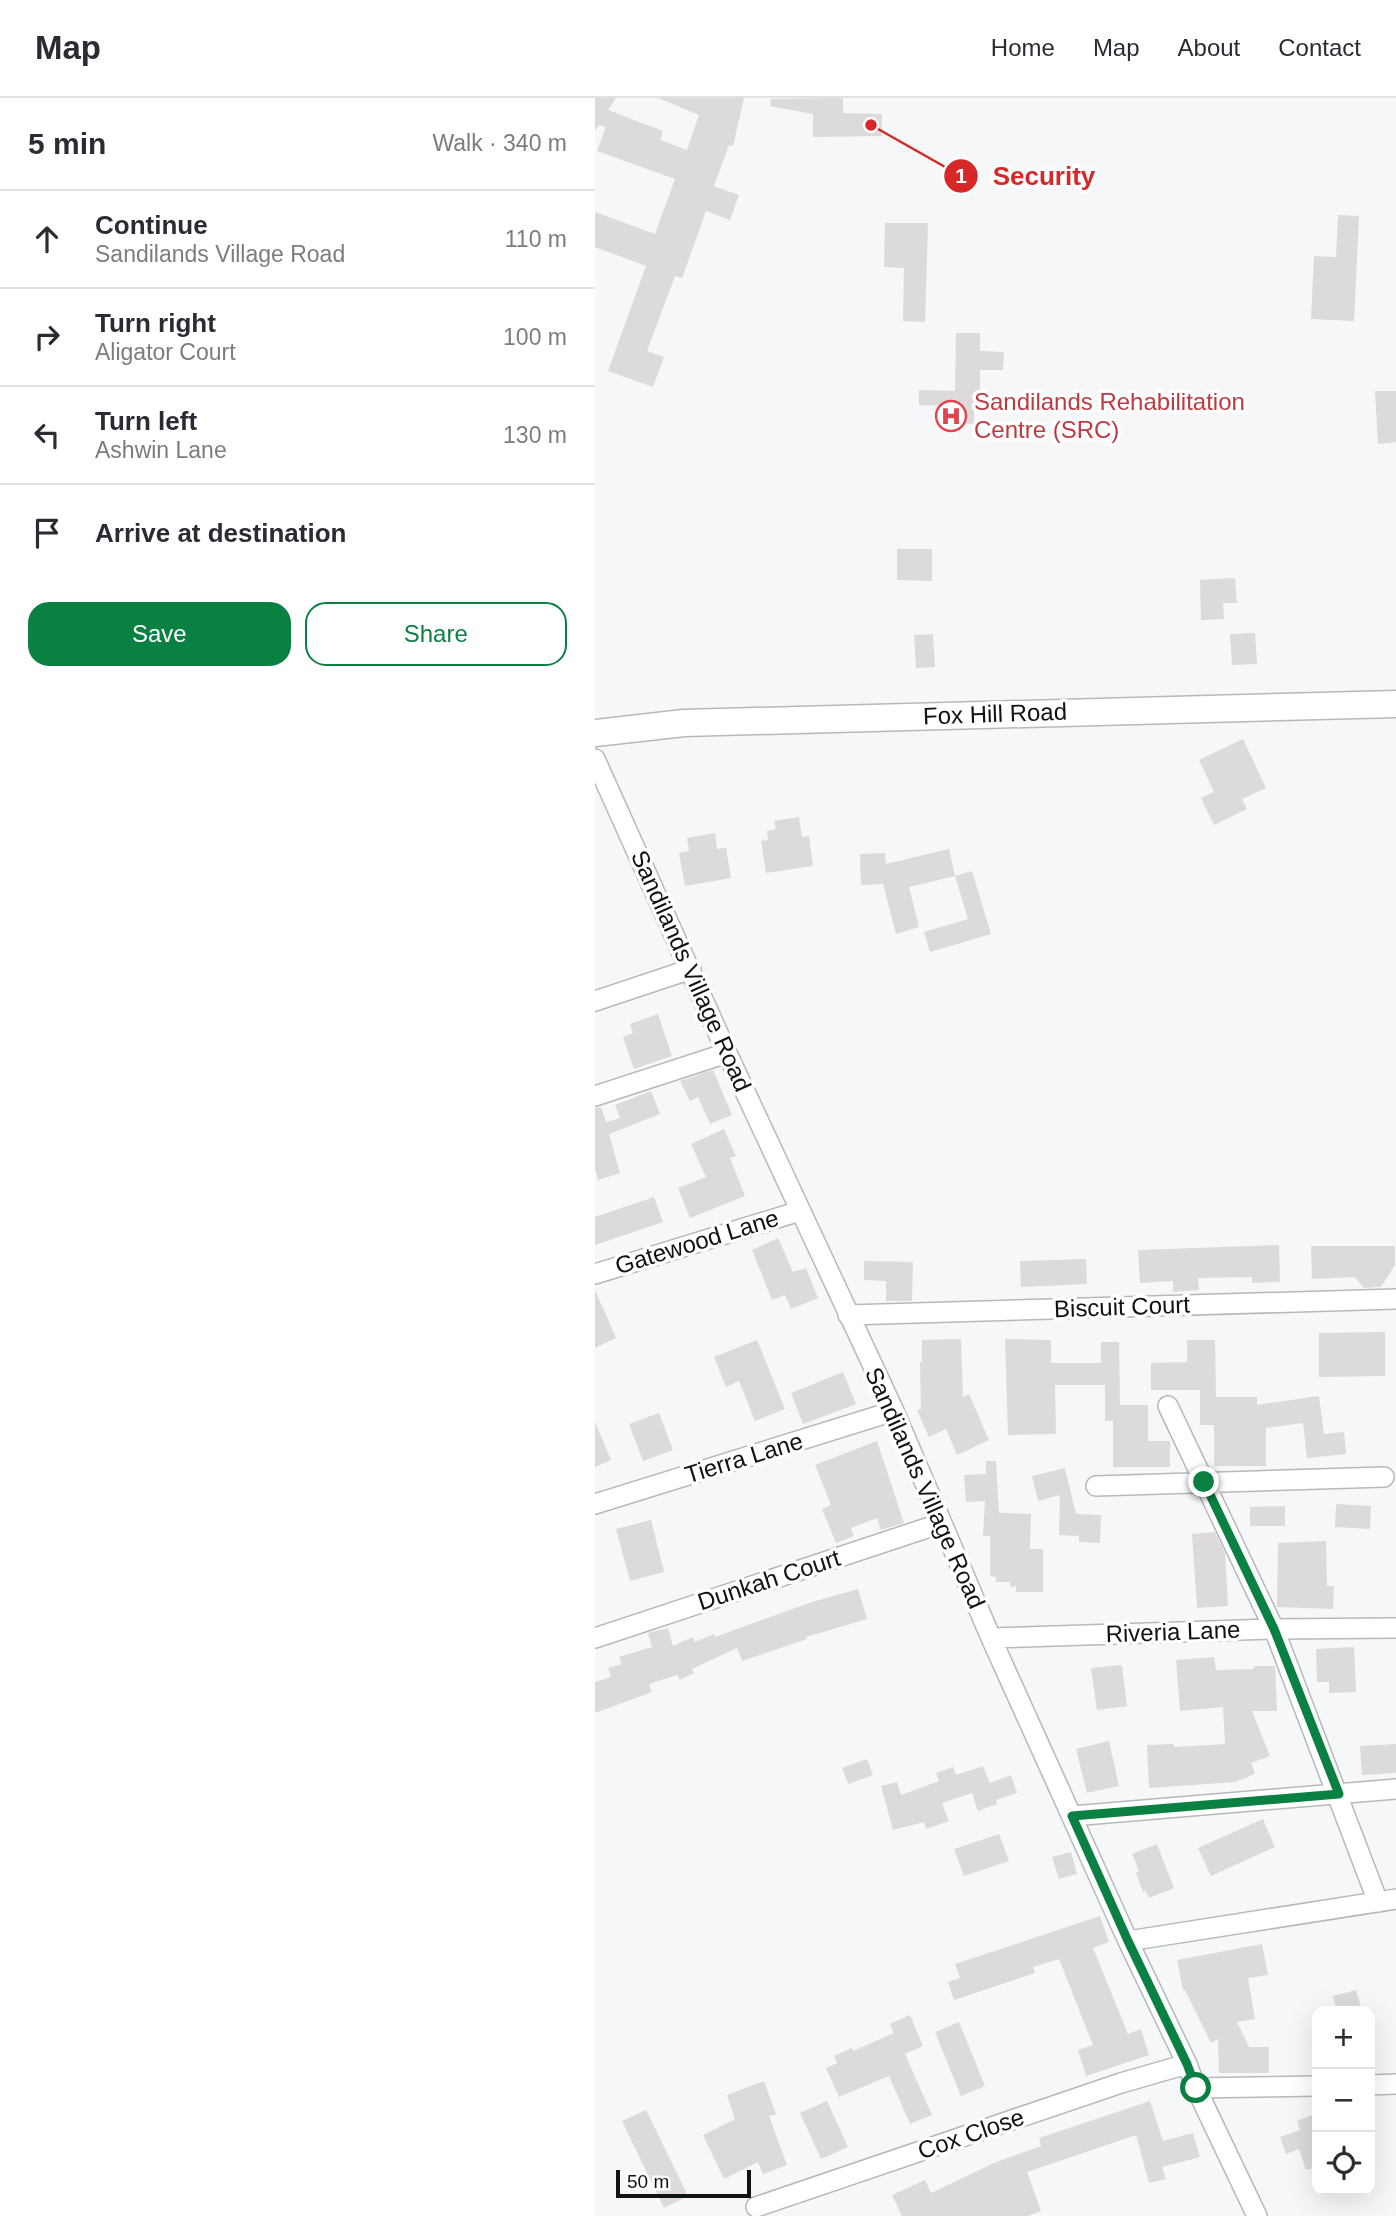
<!DOCTYPE html>
<meta charset="utf-8">
<style>
:root{--surface:#fff;--page:#f2f2f3;--text:#2b2b33;--muted:#7c7c81;--line:#e1e1e2;--accent:#0b8043}
body{margin:0;font-family:Arial,sans-serif;background:var(--page);color:var(--text)}
.controls{position:absolute;right:21px;bottom:21px;display:grid;overflow:hidden;border-radius:14px;box-shadow:0 7px 28px #0002}
.controls button{width:63px;height:63px;display:grid;place-items:center;padding:0;border:0;border-bottom:2px solid var(--line);background:var(--surface);color:var(--text);font:35px sans-serif}
.scale{position:absolute;left:21px;bottom:18px;width:135px;box-sizing:border-box;padding-left:7px;border:4px solid #111212;border-top:0;font-size:19px;line-height:24px;white-space:nowrap;color:#111212;-webkit-text-stroke:5px #fff;paint-order:stroke}
.stop{position:absolute;width:21px;height:21px;margin:-16px;border:5px solid #0b8043;border-radius:50%;background:#fff}
.stop.end{background:#0b8043;border-color:#fff;box-shadow:0 2px 7px #0008}
.list{margin:0;padding:0;list-style:none}
h2{display:flex;justify-content:space-between;align-items:center;height:91px;margin:0;padding:0 28px;font-size:30px}
h2 small{font-size:23px;font-weight:400;color:var(--muted)}
.list li{display:grid;grid-template-columns:46px 1fr auto;gap:21px;align-items:center;box-sizing:border-box;height:98px;padding:0 28px;border-top:2px solid var(--line)}
.list b{display:block;font-size:26px;white-space:nowrap}
.list p{margin:0;font-size:23px;white-space:nowrap;color:var(--muted)}
.list em{font-size:23px;font-style:normal;color:var(--muted)}
.actions{display:flex;gap:14px;padding:21px 28px}
.actions a{flex:1;padding:16px 0;border:2px solid var(--accent);border-radius:21px;text-align:center;font-size:24px;color:var(--accent)}
.actions .main{background:var(--accent);color:#fff}
.icon{flex:none;width:38px;height:38px;fill:none;stroke:currentColor;stroke-width:2;stroke-linecap:round;stroke-linejoin:round}
.map{position:relative;flex:none;width:801px;height:2118px;overflow:hidden}
header{display:flex;align-items:center;gap:42px;box-sizing:border-box;height:98px;padding:0 35px;background:var(--surface);border-bottom:2px solid var(--line)}
header strong{font-size:33px}
nav{display:flex;gap:38px;margin-inline-start:auto;font-size:24px}
main{display:flex}
aside{flex:1;background:var(--surface)}
.map>svg:first-child{display:block}
</style>
<header>
<strong>Map</strong>
<nav><a>Home</a><a>Map</a><a>About</a><a>Contact</a></nav>
</header>
<main>
<aside>
<h2>5 min<small>Walk · 340 m</small></h2>
<ul class="list">
<li><svg class="icon" aria-label="ahead" viewBox="0 0 24 24"><path d="M12 20V5M6 11l6-6 6 6"/></svg><div><b>Continue</b><p>Sandilands Village Road</p></div><em>110 m</em></li>
<li><svg class="icon" aria-label="right" viewBox="0 0 24 24"><path d="M7 20v-9h11M14 6l5 5-5 5"/></svg><div><b>Turn right</b><p>Aligator Court</p></div><em>100 m</em></li>
<li><svg class="icon" aria-label="left" viewBox="0 0 24 24"><path d="M17 20v-9H6M10 6l-5 5 5 5"/></svg><div><b>Turn left</b><p>Ashwin Lane</p></div><em>130 m</em></li>
<li><svg class="icon" aria-label="arrive" viewBox="0 0 24 24"><path d="M6 21V4h12l-3 4 3 4H6"/></svg><div><b>Arrive at destination</b></div></li>
</ul>
<div class="actions"><a class="main">Save</a><a>Share</a></div>
</aside>
<div class="map">
<svg width="801" height="2118" viewBox="0 0 801 2118">
<rect width="100%" height="100%" fill="#f6f7f8"/>
<path fill="#dcdada" d="M0,0H21L13,12L68,33L65,42L92,52L104,17L63,0H149L138,48L134,47L119,88L144,97L135,122L111,113L87,180L80,178L52,253L69,259L58,289L13,273L51,168L0,149V114L60,136L80,81L2,53L11,29L4,27L0,33Z
M248,0V15L287,16V38L218,39V16L175,8L176,1Z
M743,117L764,118L759,223L716,221L719,158L741,159Z
M290,125H333L330,224L308,223L309,170L289,169Z
M361,235H385V253L409,254L408,272H385V309H379V326L357,325V308L324,307V292L360,293Z
M780,293H801V344L783,346Z
M302,451H337V483L302,482Z
M640,480L642,505H628L629,521L606,522L605,482Z
M660,535L662,566L637,567L635,536Z
M338,536L340,569L321,570L319,537Z
M648,641L671,690L647,701L652,711L619,727L606,700L619,694L604,662Z
M204,719L207,739L214,738L218,768L171,775L166,743L173,742L172,733L181,731L179,723Z
M120,735L122,751L131,750L136,780L90,788L84,755L94,753L92,740Z
M354,751L360,778L314,789L324,829L301,836L288,786L266,787L265,756L290,755L291,766Z
M377,773L396,836L335,854L329,834L373,821L360,778Z
M63,916L77,958L39,971L28,939L38,935L35,926Z
M118,972L137,1017L115,1026L103,999L95,1003L85,983Z
M56,993L65,1016L14,1036L25,1075L3,1082L0,1071V1010L6,1009L11,1024L25,1020L20,1007Z
M129,1031L141,1058L135,1060L150,1098L95,1120L83,1090L111,1079L96,1046Z
M59,1099L68,1124L0,1147V1119Z
M183,1140L198,1174L211,1170L223,1200L196,1211L190,1197L177,1202L157,1152Z
M684,1147L685,1184L657,1185V1179L603,1180L604,1192L578,1194V1183L545,1185L543,1152Z
M716,1148H800V1167L786,1189L769,1190L760,1179L717,1181Z
M491,1161L492,1186L426,1189L425,1163Z
M269,1163L318,1164L317,1203H291V1183L269,1182Z
M0,1192L21,1240L0,1250Z
M790,1234V1278L724,1279V1235Z
M366,1241L368,1299L374,1296L394,1342L362,1357L351,1331L334,1339L322,1312L326,1311L325,1264H327V1242Z
M410,1241L456,1242V1265H506V1244H524L525,1307H553V1343H575V1369H518V1323H510V1287H460L461,1336L413,1337Z
M162,1242L190,1311L160,1323L144,1283L131,1289L119,1259Z
M592,1242H620L621,1299H662V1307L724,1298L729,1336L749,1334L751,1356L712,1360L708,1325L671,1330V1368H619V1327H605V1292H556V1265L592,1264Z
M248,1274L261,1306L208,1326L196,1295Z
M64,1315L78,1352L48,1363L34,1326Z
M0,1324L16,1362L0,1369Z
M282,1343L309,1425L286,1432L282,1420L256,1430L259,1438L241,1445L227,1411L236,1407L220,1367Z
M391,1363H401L404,1415L436,1416L435,1451H448V1494H421V1488L415,1489V1484H401V1479L395,1478V1438H388L390,1403L371,1404L369,1377L391,1376Z
M470,1370L481,1416L506,1417L505,1445L484,1444V1438L464,1437L465,1397L443,1403L437,1378Z
M741,1406L776,1408L775,1431L740,1429Z
M690,1408V1428H655V1409Z
M56,1422L69,1474L35,1483L21,1431Z
M620,1434L630,1455L633,1508L602,1510L597,1436Z
M731,1443L732,1488H739L738,1511L682,1509L683,1445Z
M263,1491L272,1521L211,1539L212,1541L147,1563L142,1550L97,1571L99,1575L85,1582L82,1577L54,1586L57,1594L0,1615V1584L16,1579L13,1570L27,1566L24,1559L57,1549L53,1535L73,1530L78,1548L98,1539L100,1544L119,1536L120,1539L214,1505Z
M759,1549L761,1594L734,1595V1584H722L721,1551Z
M619,1559L621,1572L659,1571V1568H680L682,1613H657L675,1658L656,1665L660,1676L640,1684L554,1690L552,1647L579,1646V1649L630,1646L628,1609L585,1613L581,1562Z
M527,1567L532,1608L502,1612L496,1570Z
M514,1643L524,1688L492,1695L481,1651Z
M801,1646V1675L767,1677L765,1648Z
M272,1661L278,1677L253,1686L247,1670Z
M388,1668L395,1685L416,1677L422,1695L401,1702L402,1706L383,1713L377,1695L347,1705L354,1723L331,1731L329,1724L298,1732L286,1688L302,1684L306,1697L344,1683L341,1675L358,1669L361,1677Z
M668,1721L680,1749L616,1778L603,1750Z
M404,1736L414,1763L369,1778L359,1751Z
M562,1746L579,1790L554,1800L551,1793L548,1794L541,1775L544,1773L537,1756Z
M476,1754L482,1776L464,1781L457,1759Z
M505,1818L514,1844L498,1850L533,1936L546,1931L554,1957L491,1978L483,1952L498,1947L464,1861L438,1869L440,1875L359,1902L353,1884L365,1880L360,1866Z
M667,1846L673,1877L653,1880L660,1921L642,1924L654,1949H674V1975H624L623,1941L616,1945L590,1892H588L582,1862Z
M761,1892L767,1913H742L738,1898Z
M315,1917L328,1948L310,1956L337,2017L315,2026L294,1978L244,1999L231,1970L242,1965L239,1958L257,1950L258,1953L299,1935L295,1926Z
M364,1924L390,1988L366,1998L340,1934Z
M169,1983L181,2016L174,2018L192,2067L168,2076L163,2064L129,2081L108,2037L140,2021L132,1997Z
M232,2003L253,2049L226,2061L205,2015Z
M555,2003L568,2043L598,2035L605,2059L567,2069L571,2081L554,2085L541,2037L432,2074L446,2113L433,2118H307L297,2097L330,2082L336,2095L399,2065L446,2048L444,2040Z
M51,2012L93,2098L69,2110L27,2023Z
M722,2015V2069L711,2072L704,2051L691,2056L685,2039L705,2032L702,2023Z"/>
<g fill="none" stroke-linecap="round" stroke-linejoin="round">
<g stroke="#b7b8b9" stroke-width="22">
<path id="street" d="M0,661L132,955L299,1313L396,1540L533,1843L592,1966L601,1990L662,2118
M0,903L96,871
M0,998L132,955
M0,1176L205,1113
M253,1217L801,1201
M573,1308L679,1531L783,1804
M501,1388L789,1379
M0,1406L299,1313
M0,1540L347,1425
M396,1540L679,1531L801,1530
M477,1718L801,1691
M533,1843L801,1801
M775,1987L801,1986
M601,1990L722,1988
M161,2109L526,1985L592,1966"/>
</g>
<g stroke="#b7b8b9" stroke-width="29">
<path id="secondary" d="M0,635L89,625L801,606"/>
</g>
<use href="#street" stroke="#fff" stroke-width="19"/>
<use href="#secondary" stroke="#fff" stroke-width="26"/>
</g>
<g fill="none" stroke-linecap="round" stroke-linejoin="round">
<path stroke="#0b8043" stroke-width="9" d="M601,1990L592,1966L533,1843L477,1718L744,1696L679,1531L609,1384"/>
</g>
<defs>
<g id="hospital-ring" transform="scale(1.575)"><circle r="9.5" fill="#fff" stroke="#e0444e" stroke-width="1.5"/><path d="M-5-5h3v3.5h4V-5h3V5h-3V1.5h-4V5h-3Z" fill="#e0444e"/></g>
</defs>
<g fill-rule="evenodd">
<use href="#hospital-ring" x="356" y="318"/>
</g>
<g text-anchor="middle" stroke-width="7" stroke-linejoin="round" paint-order="stroke">
<g font-size="24" fill="#be3a42" stroke="#fff" text-anchor="start">
<text x="379" y="312">Sandilands Rehabilitation<tspan x="379" dy="28">Centre (SRC)</tspan></text>
</g>
<g font-size="24" fill="#111212" stroke="#fff">
<text transform="translate(400 616) rotate(-2)" y="8">Fox Hill Road</text>
<text transform="translate(96 873) rotate(66)" y="8">Sandilands Village Road</text>
<text transform="translate(102 1144) rotate(-17)" y="8">Gatewood Lane</text>
<text transform="translate(527 1209) rotate(-2)" y="8">Biscuit Court</text>
<text transform="translate(149 1360) rotate(-17)" y="8">Tierra Lane</text>
<text transform="translate(330 1390) rotate(66)" y="8">Sandilands Village Road</text>
<text transform="translate(174 1482) rotate(-18)" y="8">Dunkah Court</text>
<text transform="translate(578 1534) rotate(-2)" y="8">Riveria Lane</text>
<text transform="translate(376 2036) rotate(-19)" y="8">Cox Close</text>
</g>
</g>
<path fill="none" stroke="#d62828" stroke-width="2.5" d="M276 27L366 78"/>
<g fill="#d62828" stroke="#fff" stroke-width="2.5">
<circle cx="276" cy="27" r="7"/>
<circle cx="366" cy="78" r="18"/>
</g>
<g font-size="21" text-anchor="middle" font-weight="bold" fill="#fff">
<text x="366" y="85">1</text>
</g>
<g font-size="26" text-anchor="middle" font-weight="bold" fill="#d62828" stroke="#fff" stroke-width="7" stroke-linejoin="round" paint-order="stroke">
<text x="449" y="87">Security</text>
</g>
</svg>
<div class="controls">
<button>+</button>
<button>−</button>
<button><svg class="icon" aria-label="locate" viewBox="0 0 24 24"><circle cx="12" cy="12" r="6"/><path d="M12 2v4M12 18v4M2 12h4M18 12h4"/></svg></button>
</div>
<div class="scale">50 m</div>
<div class="stop" style="left:601px;top:1990px"></div>
<div class="stop end" style="left:609px;top:1384px"></div>
</div>
</main>
